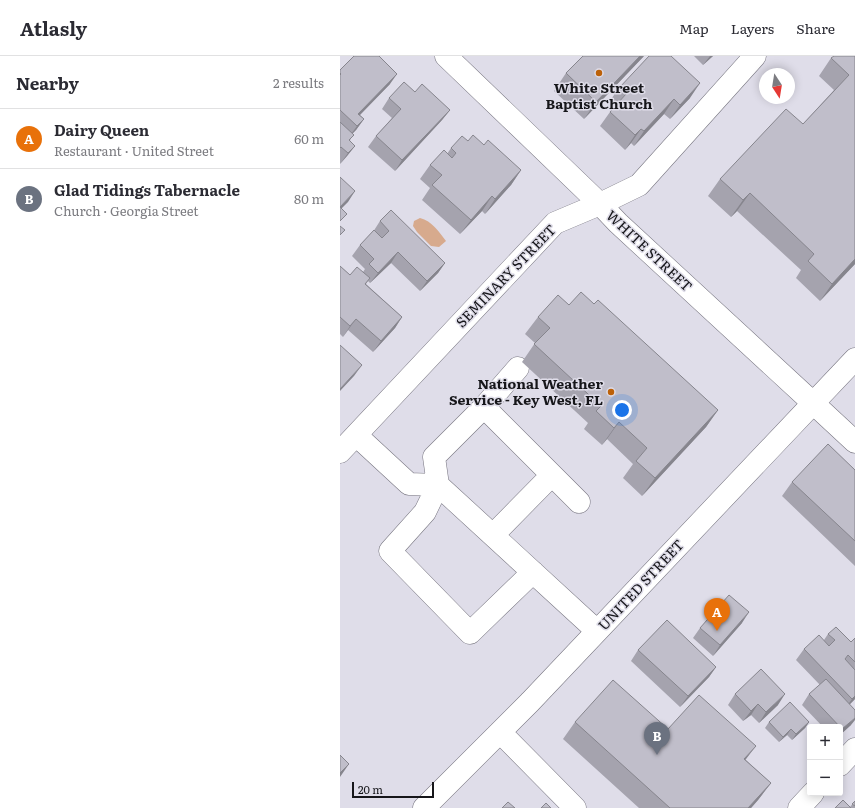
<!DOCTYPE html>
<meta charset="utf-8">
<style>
:root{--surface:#fff;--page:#f2f2f3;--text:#2b2b33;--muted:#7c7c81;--line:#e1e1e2;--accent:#7c3aed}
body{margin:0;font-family:Literata,serif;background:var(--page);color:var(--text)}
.controls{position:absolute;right:12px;bottom:12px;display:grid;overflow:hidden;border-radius:4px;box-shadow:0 2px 10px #0003}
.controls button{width:36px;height:36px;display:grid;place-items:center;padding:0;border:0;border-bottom:1px solid var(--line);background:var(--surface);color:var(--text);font:20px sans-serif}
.compass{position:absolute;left:419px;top:12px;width:36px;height:36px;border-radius:50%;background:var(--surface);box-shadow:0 2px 10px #0003;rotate:168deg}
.scale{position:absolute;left:12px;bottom:10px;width:82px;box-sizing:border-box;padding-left:4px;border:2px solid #16161a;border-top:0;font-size:11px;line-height:14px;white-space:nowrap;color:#16161a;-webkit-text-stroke:3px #dfdde9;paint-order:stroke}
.you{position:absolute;left:282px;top:354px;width:14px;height:14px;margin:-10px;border:3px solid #fff;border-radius:50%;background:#1a73e8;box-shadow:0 0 0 6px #1a73e833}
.badge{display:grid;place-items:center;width:26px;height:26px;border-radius:50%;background:var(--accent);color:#fff;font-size:13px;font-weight:700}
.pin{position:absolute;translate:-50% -33px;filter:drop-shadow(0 1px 2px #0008)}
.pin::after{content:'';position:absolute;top:21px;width:14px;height:12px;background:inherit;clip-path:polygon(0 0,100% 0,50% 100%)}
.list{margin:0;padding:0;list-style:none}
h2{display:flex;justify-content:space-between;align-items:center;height:52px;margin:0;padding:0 16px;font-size:17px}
h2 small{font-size:13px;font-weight:400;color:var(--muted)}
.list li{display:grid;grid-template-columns:26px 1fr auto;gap:12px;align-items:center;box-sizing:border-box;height:60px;padding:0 16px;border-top:1px solid var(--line)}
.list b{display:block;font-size:15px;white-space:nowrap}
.list p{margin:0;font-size:13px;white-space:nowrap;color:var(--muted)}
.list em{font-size:13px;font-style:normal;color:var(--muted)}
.map{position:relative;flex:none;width:515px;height:752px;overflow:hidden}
header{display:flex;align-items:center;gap:24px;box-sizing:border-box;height:56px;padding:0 20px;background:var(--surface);border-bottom:1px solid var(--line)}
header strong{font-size:19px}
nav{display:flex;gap:22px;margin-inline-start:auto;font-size:14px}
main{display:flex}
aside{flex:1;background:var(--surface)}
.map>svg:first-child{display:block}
</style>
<header>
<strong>Atlasly</strong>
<nav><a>Map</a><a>Layers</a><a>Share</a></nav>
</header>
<main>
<aside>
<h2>Nearby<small>2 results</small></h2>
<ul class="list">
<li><span class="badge" style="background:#e8710a">A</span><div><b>Dairy Queen</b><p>Restaurant · United Street</p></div><em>60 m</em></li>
<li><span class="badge" style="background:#6b7280">B</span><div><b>Glad Tidings Tabernacle</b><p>Church · Georgia Street</p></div><em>80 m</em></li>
</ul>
</aside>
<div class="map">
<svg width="515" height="752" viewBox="0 0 515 752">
<rect width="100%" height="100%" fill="#dfdde9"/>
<path fill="#d7aa8d" d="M80,162C92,165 99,176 106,185L99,191L91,190L77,176L73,170L74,165Z"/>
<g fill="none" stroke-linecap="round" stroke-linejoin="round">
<g stroke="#787681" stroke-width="23">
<path id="minor" d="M106,0L260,148L278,167L473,347L515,386
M144,351L178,312
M16,379L69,428L98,429L257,575
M0,396L215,167L260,148L299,129L415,0
M153,479L212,419
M193,516L130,577L50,495L85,456L98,429L94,401L144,351L239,446
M160,676L235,752
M500,709L515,693
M84,752L190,646L515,303
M459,752L473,737"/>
</g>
<use href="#minor" stroke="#fff" stroke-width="22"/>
</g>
<path fill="#a5a3ae" d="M304,0L244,63L214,35L226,17Z
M354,0H373L363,9Z
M515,0V208L480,245L456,222L461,214L397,155L391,161L368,140L380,123L463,68L494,34L479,20L491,2Z
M0,14L50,28L20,59L24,63L16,74L12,78L10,85L15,90L7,100L0,108Z
M279,32L350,42L330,63L324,58L294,90L291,87L285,94L260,70L270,56L274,51L269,46Z
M75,36L110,54L102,64L55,115L28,91L36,80L52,62L42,53L49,42Z
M128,85L144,89L181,114L171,129L145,158L142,155L120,178L82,144L90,132L80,123L90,109L107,98L111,92Z
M40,165L105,207L98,217L80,235L51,207L30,227L28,225L26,228L62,261L55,272L33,296L8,274L3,281L0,278V210L10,219L23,216L25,213L12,200L20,189L33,176Z
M254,248L378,354L366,371L302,440L283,422L293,408L267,383L262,389L244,373L248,367L182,306L195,287L185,278L198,261L229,249Z
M515,414V510L442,440L452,426Z
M402,567L373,600L353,582L360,572Z
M488,578L511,586L515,582V643L510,648L511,669L500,679V671H483L462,649L469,638L480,629L456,604L464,593L484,584Z
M298,594L376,611L369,621L340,651L291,605Z
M395,638L438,649L419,667L411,659L403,665L388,649Z
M235,666L328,673L406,704L431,727L418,744L411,752H299L223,683Z
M429,666H469L465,672L452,684L447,679L439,686L425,672Z
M515,745V752H495L510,751Z"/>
<path fill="#86858d" d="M300,0H304L244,63L256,46Z
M370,0H373L363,9Z
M57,18L50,28L13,66L18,58Z
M360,27L350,42L330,63L340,49Z
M334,43L324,58L294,90L304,75Z
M110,54L102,64L55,115L62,104Z
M24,63L16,74L9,81L17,70Z
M301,73L291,87L285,94L295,79Z
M15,90L7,100L0,108L8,97Z
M181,114L171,129L145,158L155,143Z
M15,135L8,146L0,154V151Z
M410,137L397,155L391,161L403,144Z
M152,140L142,155L120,178L131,164Z
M58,196L51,207L30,227L38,217Z
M515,203V208L480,245L492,228Z
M105,207L98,217L80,235L87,225Z
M62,261L55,272L33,296L41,285Z
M16,263L8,274L3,281L10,270Z
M22,309L14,320L0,335V333Z
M378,354L366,371L302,440L315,422Z
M279,366L267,383L262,389L274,372Z
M409,556L402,567L373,600L380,589Z
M376,611L369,621L340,651L348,640Z
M445,638L438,649L419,667L426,656Z
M515,640V643L504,654L512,643Z
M418,648L411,659L403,665L411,655Z
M515,662V664L511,669L500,679V676L502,673Z
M469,666L465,672L452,684L456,678Z
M451,673L447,679L439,686L443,681Z
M416,690L403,707L404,703Z
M9,708L0,721V717Z
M431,727L418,744L411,752H408Z"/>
<path fill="#c0beca" stroke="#86858d" d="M14,0H39L57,18L18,58L24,63L17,70L0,54V19L1,18L0,17V14Z
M243,0H300L256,46L226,17Z
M309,0H331L360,27L340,49L334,43L304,75L301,73L295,79L270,56L286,38L279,32Z
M494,0H515V203L492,228L468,205L474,198L410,137L403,144L380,123L446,53L463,68L509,19L491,2Z
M64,26L75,36L82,28L110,54L62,104L36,80L61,53L49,42Z
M0,66L14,79L9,84L15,90L8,97L1,91L0,92Z
M133,79L144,89L148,84L181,114L155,143L152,140L131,164L92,129L102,119L90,109L104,94L112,102L116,97L111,92L122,80L128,85Z
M0,121L15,135L0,151L7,158L0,165Z
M51,154L105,207L87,225L58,196L38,217L29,208L34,203L20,189L34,174L42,182L49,175L40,165Z
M0,170L5,174L0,179Z
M0,210L10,219L17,211L30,222L25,228L62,261L41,285L16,263L10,270L0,261Z
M241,236L254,248L258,244L378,354L315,422L296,405L307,392L279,366L274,372L256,355L261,350L194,288L210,272L198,261L218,239L229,249Z
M0,289L22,309L0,333Z
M488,388L515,414V485L452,426Z
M389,539L409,556L380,589L360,572Z
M327,564L376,611L348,640L298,594Z
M496,571L511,586L515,582V606L508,599L505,603L515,614V640L512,643L464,593L479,579L489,590L495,584L488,578Z
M421,613L445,638L426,656L418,648L411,655L395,638Z
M486,623L515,654V662L502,673L469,638Z
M273,624L328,673L359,639L416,690L404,703L431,727L408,752H330L235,666Z
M450,646L469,666L456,678L451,673L443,681L429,666Z
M0,699L9,708L0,717Z
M503,744L511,752H495Z
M515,745V750L512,748Z
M168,746L175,752H162Z
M206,747L211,752H201Z"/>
<g fill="#bc6109" stroke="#dfdde9" stroke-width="1.5">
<circle cx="259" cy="17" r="4"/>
<circle cx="271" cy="336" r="4"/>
</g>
<g text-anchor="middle" stroke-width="3" stroke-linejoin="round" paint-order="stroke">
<g font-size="14" font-weight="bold" fill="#16161a" stroke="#dfdde9">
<text x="259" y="37">White Street<tspan x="259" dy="16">Baptist Church</tspan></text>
<text x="263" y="333" text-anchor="end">National Weather<tspan x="263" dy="16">Service - Key West, FL</tspan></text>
</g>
<g font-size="14" fill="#16161a" stroke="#dfdde9">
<text transform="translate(309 195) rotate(43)" y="5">WHITE STREET</text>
<text transform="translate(166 220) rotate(-46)" y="5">SEMINARY STREET</text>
<text transform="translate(301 529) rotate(-47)" y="5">UNITED STREET</text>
</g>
</g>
</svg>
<div class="controls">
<button>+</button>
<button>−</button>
</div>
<svg class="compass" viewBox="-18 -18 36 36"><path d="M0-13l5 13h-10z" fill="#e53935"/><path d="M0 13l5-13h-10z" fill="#7c7c81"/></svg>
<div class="scale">20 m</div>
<div class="you"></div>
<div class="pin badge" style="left:377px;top:575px;background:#e8710a">A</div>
<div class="pin badge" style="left:317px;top:699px;background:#6b7280">B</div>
</div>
</main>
